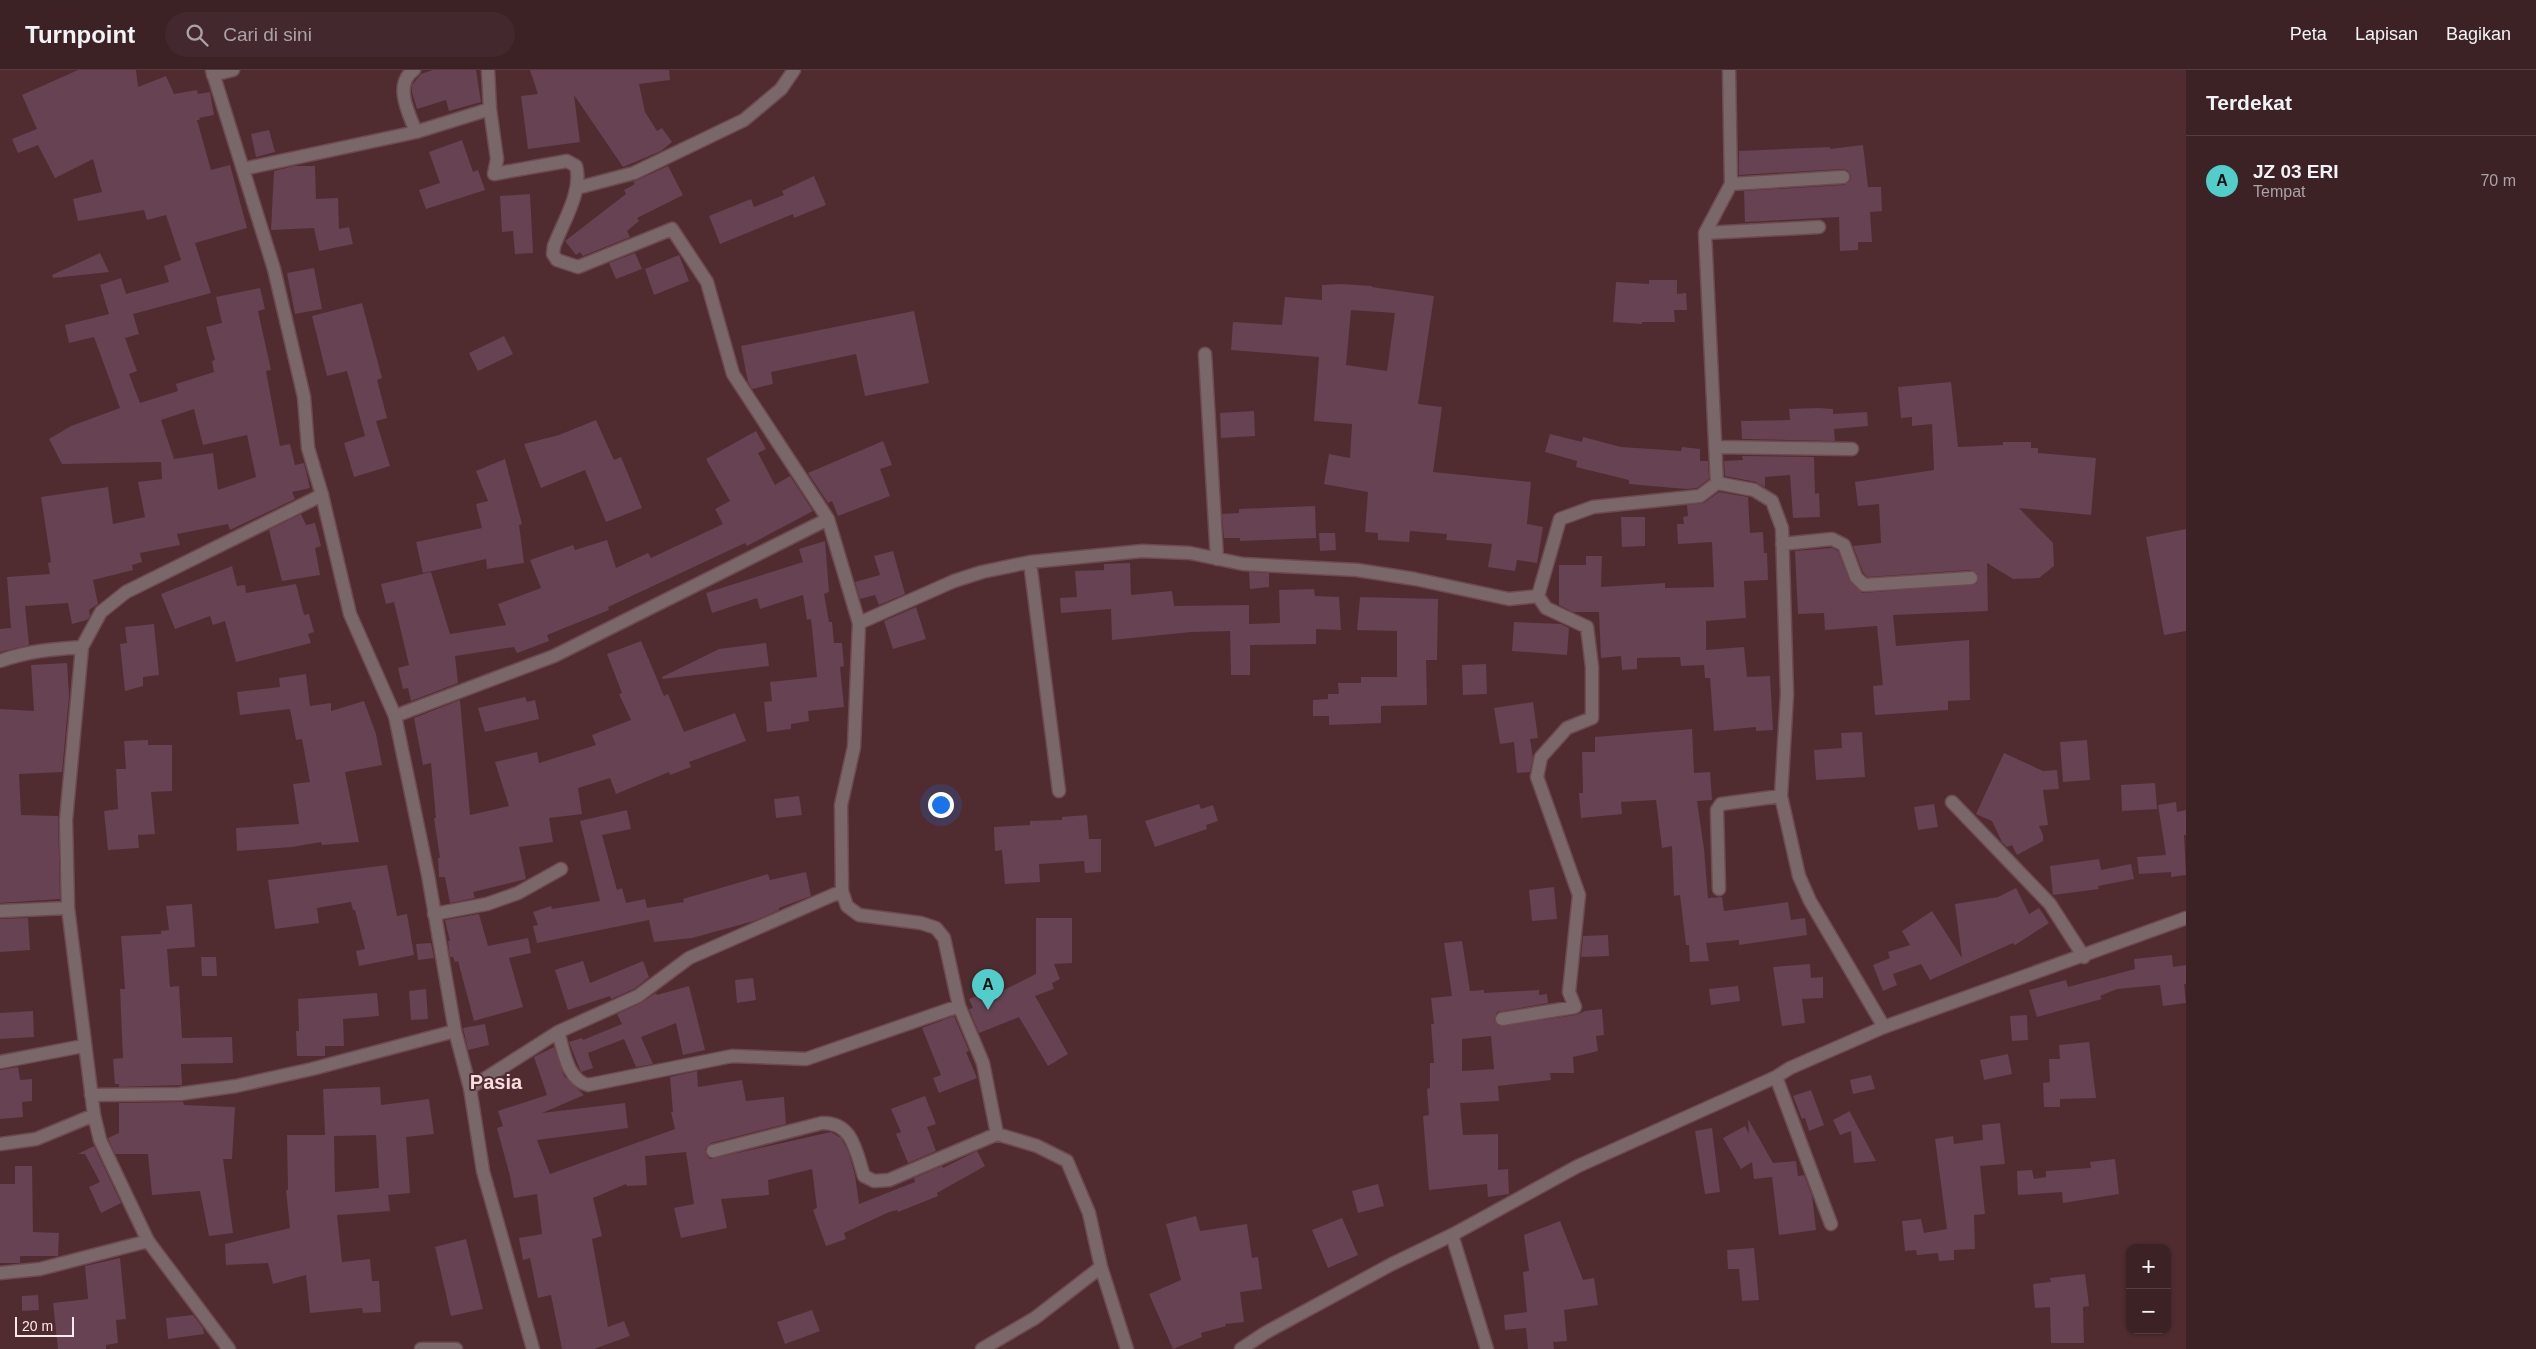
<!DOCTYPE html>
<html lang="id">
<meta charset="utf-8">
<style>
:root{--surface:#3c2125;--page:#43292d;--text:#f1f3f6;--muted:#aca3a7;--line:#553e42;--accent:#53cdc9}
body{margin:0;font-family:Arial,sans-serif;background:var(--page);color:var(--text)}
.controls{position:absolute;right:15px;bottom:15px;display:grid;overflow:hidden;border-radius:10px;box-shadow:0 1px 4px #0004}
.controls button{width:45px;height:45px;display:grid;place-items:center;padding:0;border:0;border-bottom:1px solid var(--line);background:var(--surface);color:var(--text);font:25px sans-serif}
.scale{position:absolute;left:15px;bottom:12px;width:59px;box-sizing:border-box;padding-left:5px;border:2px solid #fce9eb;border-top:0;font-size:14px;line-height:18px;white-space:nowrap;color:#fce9eb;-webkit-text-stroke:4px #502c31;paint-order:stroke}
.you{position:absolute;left:940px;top:734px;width:18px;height:18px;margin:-12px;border:4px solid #fff;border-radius:50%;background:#1a73e8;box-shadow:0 0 0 8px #1a73e833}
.badge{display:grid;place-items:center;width:32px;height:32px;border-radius:50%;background:var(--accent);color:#111;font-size:16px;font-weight:700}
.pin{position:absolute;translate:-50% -41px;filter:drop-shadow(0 1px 2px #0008)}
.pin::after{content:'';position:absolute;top:26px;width:18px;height:15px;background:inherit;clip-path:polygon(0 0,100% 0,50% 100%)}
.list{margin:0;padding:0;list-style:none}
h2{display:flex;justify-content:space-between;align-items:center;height:65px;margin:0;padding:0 20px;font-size:21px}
h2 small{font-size:16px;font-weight:400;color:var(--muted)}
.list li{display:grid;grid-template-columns:32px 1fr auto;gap:15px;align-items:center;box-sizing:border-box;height:90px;padding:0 20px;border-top:1px solid var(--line)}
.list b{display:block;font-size:19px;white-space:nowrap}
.list p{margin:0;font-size:16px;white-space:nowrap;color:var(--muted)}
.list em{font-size:16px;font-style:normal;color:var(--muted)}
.icon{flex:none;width:28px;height:28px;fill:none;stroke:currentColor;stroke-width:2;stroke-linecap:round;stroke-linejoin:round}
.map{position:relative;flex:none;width:2186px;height:1279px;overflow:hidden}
header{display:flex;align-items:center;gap:30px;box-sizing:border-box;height:70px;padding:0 25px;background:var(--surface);border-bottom:1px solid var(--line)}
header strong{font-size:24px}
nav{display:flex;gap:28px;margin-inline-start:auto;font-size:18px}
.search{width:350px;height:45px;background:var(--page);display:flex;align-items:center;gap:12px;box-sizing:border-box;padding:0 18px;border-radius:28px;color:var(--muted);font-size:19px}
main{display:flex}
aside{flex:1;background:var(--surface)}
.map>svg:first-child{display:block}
</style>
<header>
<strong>Turnpoint</strong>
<div class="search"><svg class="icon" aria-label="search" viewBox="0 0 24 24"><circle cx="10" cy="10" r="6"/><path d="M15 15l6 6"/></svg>Cari di sini</div>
<nav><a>Peta</a><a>Lapisan</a><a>Bagikan</a></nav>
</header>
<main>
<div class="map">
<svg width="2186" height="1279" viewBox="0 0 2186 1279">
<rect width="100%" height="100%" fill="#502c31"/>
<path fill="#664252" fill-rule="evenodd" d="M78,0H136L138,17L166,6L174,24L197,20L198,24L210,22L214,45L199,48L200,50H197L211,100L230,95L247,158L195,173L211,223L133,244L139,264L125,268L137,301L129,304L140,333L178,321L176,314L214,302L212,291L215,290L206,257L222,253L216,227L260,218L265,239L258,241L271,300L266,301L280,376L290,374L295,395L304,393L310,418L292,422L295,429L230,460L228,454L177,464L180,475L140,483L142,492L132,495L133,500L93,510L98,534L89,540L90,546L87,550L72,554L68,533L25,536L29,575L0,582V559L11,558L7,507L50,504L48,493L51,492L41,427L108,417L113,454L145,447L138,412L162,409L161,392L62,394L49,369L71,356L120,338L94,267L69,273L65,255L109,244L100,215L121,208L126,224L169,212L164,196L181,190L166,145L147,150L144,140L78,151L73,129L102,122L93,89L55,108L38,75L18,83L12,69L37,59L22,25ZM194,339L203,375L247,365L256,407L218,420L213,383L174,389L161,350Z
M433,0H476L481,32L449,41L446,30L417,39L412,22V15L421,4Z
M530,0H669L670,10L639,14L645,42L657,61L662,58L672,72L661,81L623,97L574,25L580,72L528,79L521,26L538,24Z
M269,60L275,82L256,87L251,64Z
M462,70L473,102L478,100L485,120L426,139L419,120L440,113L429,82Z
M1863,75L1868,117H1881L1882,141L1870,142L1872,172H1858V180L1840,181L1839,147L1745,152L1744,121L1844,115L1850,111L1851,106L1847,100L1842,99L1739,105V81L1830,77V79Z
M294,96H315L316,129L338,128L339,159L349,157L353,174L319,181L314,158L271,160L274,101Z
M668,96L683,125L637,148L639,151L627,161L630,167L583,186L580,182L576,185L565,171L626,124L624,120L635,114L633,112Z
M814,106L826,135L794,148L793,144L720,174L709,146L751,129L754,137L784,125L782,121Z
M530,124L533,183L515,184L513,161L502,162L500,126Z
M100,183L109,202L53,208L52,205Z
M635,183L642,199L616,209L609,193Z
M679,185L689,211L654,225L645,199Z
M314,198L322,239L295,244L287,203Z
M1649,210H1677V224L1686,223L1687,240H1674L1675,252H1642V254L1613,252L1616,212L1649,214Z
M1341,214L1372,216V217L1434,226L1418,334L1442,337L1433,402L1531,412L1527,454L1543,457L1537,493L1517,490L1515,501L1488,497L1492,474L1446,470L1447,464L1410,461L1409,472L1378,470V463L1365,462L1368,422L1324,414L1329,384L1350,388L1352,354L1314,351L1319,287L1231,280L1233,252L1282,255L1285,227L1322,230V215ZM1351,240L1395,243L1387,301L1346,295Z
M362,233L382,308L377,310L387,348L376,351L390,396L354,407L344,373L365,366L347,301L327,306L312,246Z
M914,241L929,313L865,326L856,284L771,302L773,314L752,319L748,312L741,276Z
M504,266L513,284L478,301L469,283Z
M1951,312L1958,377L2003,375V372H2031V378H2038V383L2096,388L2091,445L2019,438L2053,473L2054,496L2039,508L2013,509L1987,493L1988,541L1893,545L1896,576L1969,570L1970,630L1948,631V640L1875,645L1873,616L1883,615L1877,556L1825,560L1824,543L1798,544L1795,481L1832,478L1838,481L1849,510L1862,523L1976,514L1978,511V504L1970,500L1867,507L1863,502L1853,476L1881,473L1879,434L1858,436L1855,412L1934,400L1932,354L1912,356V347L1901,348L1898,317Z
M1818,338L1833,339V344L1867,342L1868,356L1834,359L1835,371L1742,369L1741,351L1790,350L1789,339Z
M1254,341L1255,366L1221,368L1220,343Z
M596,350L614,390L621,387L642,438L606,452L585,400L541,418L524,374L559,365Z
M756,361L766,379L758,383L775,415L790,406L813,441L747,476L745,473L608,537L609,540L547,565L549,571L517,583L514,577L455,586L458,613L411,631L408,618L403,619L398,598L409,595L394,532L386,534L381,514L431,502L450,564L506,555L498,534L541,518L530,490L573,475L575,480L607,470L616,498L648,483L651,488L723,454L715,439L730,431L706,389Z
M1550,364L1582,372L1583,367L1621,377L1681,381L1682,377L1700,379V391H1708L1709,409L1697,418L1686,419L1629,414V410L1576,397L1577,391L1545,382Z
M883,371L892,395L880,399L890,426L838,446L832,431L828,433L808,403Z
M1742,386L1814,387L1815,424L1819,423L1820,447L1793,448L1790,405L1765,407V417L1756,412L1725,406L1724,391L1743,390Z
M505,389L522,454L519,455L524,493L487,499L486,489L423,503L416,472L482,458L476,434L488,431L476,401Z
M1719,422L1748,427L1750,463L1763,462L1764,483H1767L1768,510L1744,511L1746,548L1706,551V580L1744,577L1747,607L1770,606L1773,660L1756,661V657L1714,661L1710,608H1705L1704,595L1681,596L1680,587L1637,588V599L1622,600L1621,586L1601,588L1599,542H1573L1559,535V495H1586V486H1602L1601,517L1665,513V518L1714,517L1712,472L1678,474L1677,454H1684L1683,447L1688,446L1687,435L1704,433Z
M1315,436L1316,468L1240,471V468H1224L1222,444L1239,443V439Z
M301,444L306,455L315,453L321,476L315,478L320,505L282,511L269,460Z
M1621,447H1645V476L1622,477Z
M2186,459V561L2164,565L2146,467Z
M1319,463H1335L1336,480L1320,481Z
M825,471L829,522L824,524L829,552H832L834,573H842L844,596L840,597L844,637L808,641L809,651L791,654V659L767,662L764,632L772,631L770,612L817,607L811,549L807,550L803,525L760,539L757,528L712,543L706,523L803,492L799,479Z
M893,481L905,524L879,535L875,525L860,529L855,512L880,505L874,486Z
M1130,493L1131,525L1172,521L1174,536L1249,535V554L1280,553L1279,520L1314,519L1315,526L1339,527L1341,560L1316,559V574L1250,575V605H1231L1230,561L1191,562L1112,570L1111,539L1061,543L1060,528L1077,527L1075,501L1104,500V494Z
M232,496L237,516L245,515L246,523L296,514L304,545L309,544L314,562L308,564L311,573L236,592L225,551L213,555L210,546L175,559L161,524Z
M1249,502L1269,503V517L1250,519Z
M1360,527L1438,529L1437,590H1426L1427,635L1381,636V653L1329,655V646H1313V630L1328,629V624H1339L1338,613H1361V607H1397V561L1357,560Z
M916,537L926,569L893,579L884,551Z
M1514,552L1561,554L1569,558L1567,585L1512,581Z
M154,554L159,605L143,607V616L125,621L120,574L127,573L125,557Z
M641,571L664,626L668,624L684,662L735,643L746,671L689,692L691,697L670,705L669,702L616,724L610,708L578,718L582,744L549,748L553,772L519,777L526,809L473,822L475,828L450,833L445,807H439L438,788H440L434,748H436L431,693L423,695L414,648L460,630L470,745L509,736L495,692L537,682L539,693L596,675L592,665L631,650L619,624L622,623L607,584Z
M766,573L769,596L663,609L662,607L719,579Z
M67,593L69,626L62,702L19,704L21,745L58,746L60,829L0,833V639L34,641L31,595Z
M1486,594L1487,624L1463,625L1462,595Z
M306,604L310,636L331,633V641L364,631L376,664L382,695L345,702L359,772L322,775L321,772L292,777L237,781L236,758L299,754L293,714L310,712L302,669L296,670L290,639L240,645L237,622L280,617L279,608Z
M525,627L527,632L535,630L539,649L485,662L478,638Z
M1533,632L1538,668L1530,669L1533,688L1530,702L1517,703L1514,672L1500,674L1494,638Z
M1692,659L1694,703L1710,702L1712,730L1697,731L1704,779L1708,828L1722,827L1724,841L1788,832L1791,850L1805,848L1807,865L1739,875V870L1706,873L1709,891L1690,892L1689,875H1686L1680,825L1674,826L1672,776L1662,778L1656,730L1621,732L1622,744L1581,748L1579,723H1583L1582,682H1595V667Z
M1862,662L1865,707L1816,710L1814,680L1842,678L1841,663Z
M148,670V675H172V721L151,722L155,764L138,765L139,778L108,780L104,741L118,739L116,699H126L124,671Z
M2087,670L2090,710L2063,712L2060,672Z
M2004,683L2043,701L2057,700L2059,719L2043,720L2048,755L2039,756L2043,765V771L2017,785L2012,775L2007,777L2002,772L1992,751L1976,744Z
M2155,713L2157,739L2122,741L2121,715Z
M799,726L802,745L776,748L774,729Z
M2176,732L2177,742L2186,740V765H2184L2186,805L2171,807V802L2139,804L2137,787L2166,785L2158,735Z
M1199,734L1201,739L1213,735L1218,751L1206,755L1207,759L1155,777L1145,751Z
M1934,734L1938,757L1918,760L1914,737Z
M627,740L631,759L602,765L617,820L622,818L626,833L645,829L647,838L684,832L683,829L768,804L770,810L806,802L811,826L779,838V840L754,851L692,868L654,872L649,850L537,873L533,856L538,855L533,842L551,836L552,839L600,831L580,751Z
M1087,745L1089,769H1101V802L1085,803L1084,791L1039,794L1040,812L1005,814L1002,780L995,781L994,757L1030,755V751L1062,750V747Z
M2099,789L2101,800L2131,794L2134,809L2098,816L2099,819L2053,825L2050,796Z
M387,795L397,846L407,844L414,885L359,896L356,881L365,879L355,840H353L351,832L317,838L319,853L275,859L268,810Z
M1554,817L1557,849L1532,851L1529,820Z
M2016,818L2029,844L2039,838L2049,853L2015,875L2013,873L1930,910L1921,894L1893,904L1897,915L1883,921L1873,895L1890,888L1888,882L1910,875L1902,861L1932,841L1962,888L1955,834L1998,827Z
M192,834L195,877L167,879L170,917L179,916L182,968L232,967L233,993L181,994L182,1015L119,1017V1014H115L113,989L123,988L120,919H125L121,866L161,864V861L169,860L166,836Z
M479,844L488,876L528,868L531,883L509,888L523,937L474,951L458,891L455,892L453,887H450L448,871H450L445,850Z
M28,848L30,880L0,882V849Z
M1036,848H1072V893L1054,894L1060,909L1052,913L1054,919L1035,926L1068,984L1048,996L1019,947L979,963L969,939L973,938L969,929L994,919L996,924L1036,904Z
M1608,865L1609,886L1581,887L1583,866Z
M1462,871L1470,921L1484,920V923L1539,920V925L1547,924L1548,933L1497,942L1494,950L1499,956L1576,945L1585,941L1602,939L1604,965L1596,966L1598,981L1573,987L1574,1003H1550L1551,1010L1498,1016L1499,1031L1460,1033L1463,1065L1498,1064V1100L1508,1099L1509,1124L1488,1127L1487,1114L1429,1120L1423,1046L1429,1045L1427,1019L1430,1018V993H1434L1431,954H1434L1431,928L1452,926L1444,873ZM1491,966L1494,999L1462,1001V969Z
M431,873L434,888L418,890L416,874Z
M2172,885L2173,897L2186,895V914H2184L2186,933L2163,936L2160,915L2117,919L2100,926L2102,929L2037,947L2029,920L2066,910L2068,917L2135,899L2134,889Z
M201,887H216L217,906H202Z
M583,891L590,913L643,891L649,907L634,919L611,929L610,926L568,940L555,900Z
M1810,894L1811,908L1823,907V928L1802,929L1805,953L1782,956L1773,897Z
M753,908L756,930L737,933L735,910Z
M689,916L705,980L683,985L676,953L641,967L653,994L636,997L624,969L588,983L593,998L581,1002L569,972L582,968L583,970L622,954L617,944L641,933L656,923L657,925Z
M1738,916L1740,931L1711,935L1709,919Z
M426,919L428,949L411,950L409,921Z
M377,923L379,946L343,949L344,976H325V986H297L296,961H299L298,929Z
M33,941L34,967L0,969V943Z
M2027,945L2028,970L2012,971L2010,946Z
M954,946L969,981L966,982L977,1008L939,1023L933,1008L941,1005L922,958Z
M485,954L489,975L468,980L463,958Z
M2089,972L2096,1028L2060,1029V1037H2044L2043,1013L2050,1012L2049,989H2060L2059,975Z
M554,977L564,1006L584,1025L542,1043L625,1033L628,1058L537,1070L550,1104L675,1059L671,1042H673L670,1007L697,1001L698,1017L742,1010L746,1031L784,1027L786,1054L711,1073L705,1079L707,1086L710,1089L831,1062L841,1068L848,1081L855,1105L859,1134L915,1112L914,1108L942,1096L943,1098L977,1081L985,1096L937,1123L938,1126L898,1142L897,1140L889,1142L844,1163L846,1169L826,1176L813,1140L817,1138L812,1099L768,1110L769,1125L721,1129L727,1158L681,1168L674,1138L694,1134L686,1082L645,1086L647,1115L627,1116L626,1114L593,1128L602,1166L592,1169L608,1257L624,1251L630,1266L594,1279H562L551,1225L538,1228L530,1188L523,1190L519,1168L542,1164L537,1124L514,1128L510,1106L497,1058L503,1056L498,1041L547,1025L534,987Z
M2008,984L2012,1004L1984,1010L1980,990Z
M18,997L20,1010L32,1009V1031L22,1032L23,1047L0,1049V1000Z
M1871,1005L1875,1019L1853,1024L1850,1010Z
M380,1017L381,1035L429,1029L434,1064L406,1067L410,1123L388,1125L390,1141L337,1145L342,1192L370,1189L372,1211H379L381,1242L363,1243L362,1238L310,1243L306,1205L273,1214L268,1193L226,1195L225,1174L290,1158L286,1120H288L287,1065H325L323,1019ZM376,1065L379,1118L335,1122L334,1066Z
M1811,1020L1824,1055L1809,1061L1805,1048L1802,1049L1793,1026Z
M925,1026L936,1054L927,1057L936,1081L908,1093L896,1064L901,1062L891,1039Z
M183,1032L184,1035L235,1037L232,1089H223L233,1163L209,1166L200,1121L152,1125L148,1084H115L108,1068L119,1063V1033Z
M1850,1041V1042L1876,1091L1854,1093L1851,1061L1840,1065L1833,1050Z
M1748,1049L1773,1093L1796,1091L1798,1106L1804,1105L1812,1126L1816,1160L1779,1165L1772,1107L1754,1109L1752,1092L1741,1099L1723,1068L1745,1056L1749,1064Z
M2000,1053L2005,1094L1980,1096L1985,1144L1974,1145L1975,1179L1954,1180V1190L1939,1191L1938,1183L1917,1185L1916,1180L1905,1181L1902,1151L1921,1149L1924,1163L1947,1159L1935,1069L1953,1066L1954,1074L1983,1070L1982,1055Z
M1712,1058L1720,1122L1705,1124L1695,1061Z
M94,1076L121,1133L101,1143L89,1117L100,1112L85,1084H78Z
M2115,1089L2119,1124L2063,1133L2062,1122L2018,1125L2017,1101L2032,1100L2034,1109L2046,1107V1101L2091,1098L2090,1092Z
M15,1096H32L33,1162L59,1163L58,1186H20V1193H0V1114H15Z
M1378,1114L1384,1136L1358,1143L1352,1121Z
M1196,1146L1200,1161L1247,1154L1252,1188L1258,1187L1262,1219L1240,1222L1244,1252L1225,1254L1226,1256L1201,1263L1202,1267L1173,1279L1149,1224L1181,1210L1166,1154Z
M1342,1148L1358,1185L1328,1198L1312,1160Z
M1560,1151L1583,1210L1594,1208L1598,1235L1564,1240L1567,1271L1553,1272L1554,1279H1528L1526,1258L1505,1260L1504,1245L1527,1242L1523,1202L1529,1201L1524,1165Z
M466,1169L483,1239L451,1246L435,1177Z
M1754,1178L1759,1230L1742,1231L1739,1199H1728L1727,1180Z
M120,1188L126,1249L116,1250L118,1273L106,1275V1279H58L53,1233L88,1229L85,1196Z
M2085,1204L2089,1236L2083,1237L2084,1273H2051L2050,1237L2035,1238L2033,1214L2051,1212L2050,1208Z
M38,1225L39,1240L22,1241V1226Z
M812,1240L820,1261L785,1274L777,1252Z
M193,1245L203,1258L204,1264L168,1269L166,1248Z"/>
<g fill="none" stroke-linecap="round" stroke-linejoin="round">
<g stroke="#6c4a4f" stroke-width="15">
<path id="minor" d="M414,0C393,14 409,44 416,62
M488,0L490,39L497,89L494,104L567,91L576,96C583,121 563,152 554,176L553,184L557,190L578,197L672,159L707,212L733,304L828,449L859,553L854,677L841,735L842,821L847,836L859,845L921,853L936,858L944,868L959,936L983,993L997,1064L1037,1076L1067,1091L1089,1143L1101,1197L1127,1279
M213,5L233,0
M243,99L416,62L490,39
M1731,114L1843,107
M577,118L634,103L744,50L781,19L794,0
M1705,163L1819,157
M1205,284L1217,489
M1716,377L1852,379
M1717,413L1705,163L1731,114L1729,0
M1782,474L1832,469L1844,475L1856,507L1864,515L1971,508
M1030,492L1059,721
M859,553L954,511L982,502L1030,492L1142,481L1190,483L1243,494L1357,500L1415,509L1509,529L1538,526L1560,449L1593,437L1700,426L1717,413L1754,420L1772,431L1782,458L1787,624L1781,726L1799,806L1810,831L1884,957
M0,591C28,581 53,579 82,577
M395,646L554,586L828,449
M1952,732L2050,834L2084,887
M1719,819L1717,740L1721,734L1781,726
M0,841L68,838
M434,844L487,834L518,823L561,799
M1502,949L1575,937L1569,922L1579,825L1537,707L1541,687L1567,658L1592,648V597L1587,557L1546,538L1538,526
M558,962C564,981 567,1010 588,1015L732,986L806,989L959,936
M0,992L83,976
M1776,1007L1831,1154
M470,1018L558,962L638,926L689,888L842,821
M91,1025L179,1024L236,1016L312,999L455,961
M0,1074L36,1069L94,1045
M713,1081L822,1053C853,1052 856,1082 864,1106L874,1111L889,1110L997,1064
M1452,1165L1487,1279
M0,1203L40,1199L148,1171
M229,1279L148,1171L100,1070L94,1045L68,838L66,750L82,577L101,542L126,522L322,425
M421,1279H456
M982,1279L1035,1248L1101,1197"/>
</g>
<g stroke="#6c4a4f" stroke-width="15">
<path id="tertiary" d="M212,0L274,199L304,327L308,378L322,425L350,544L395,646L428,805L455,961L470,1018L483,1101L533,1279
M1241,1279L1265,1263L1392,1194L1452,1165L1578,1096L1776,1007L1790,998L1884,957L2186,848"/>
</g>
<use href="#minor" stroke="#7a6769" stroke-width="12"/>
<use href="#tertiary" stroke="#7a6769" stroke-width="12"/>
</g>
<g text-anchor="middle" stroke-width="4" stroke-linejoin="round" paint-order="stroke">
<g font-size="20" font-weight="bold" fill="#f9dcdf" stroke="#502c31">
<text x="496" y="1019">Pasia</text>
</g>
</g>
</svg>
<div class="controls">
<button>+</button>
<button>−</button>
</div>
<div class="scale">20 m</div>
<div class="you"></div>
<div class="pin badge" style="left:988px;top:940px">A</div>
</div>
<aside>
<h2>Terdekat<small></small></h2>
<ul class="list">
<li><span class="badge">A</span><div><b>JZ 03 ERI</b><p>Tempat</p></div><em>70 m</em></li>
</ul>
</aside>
</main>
